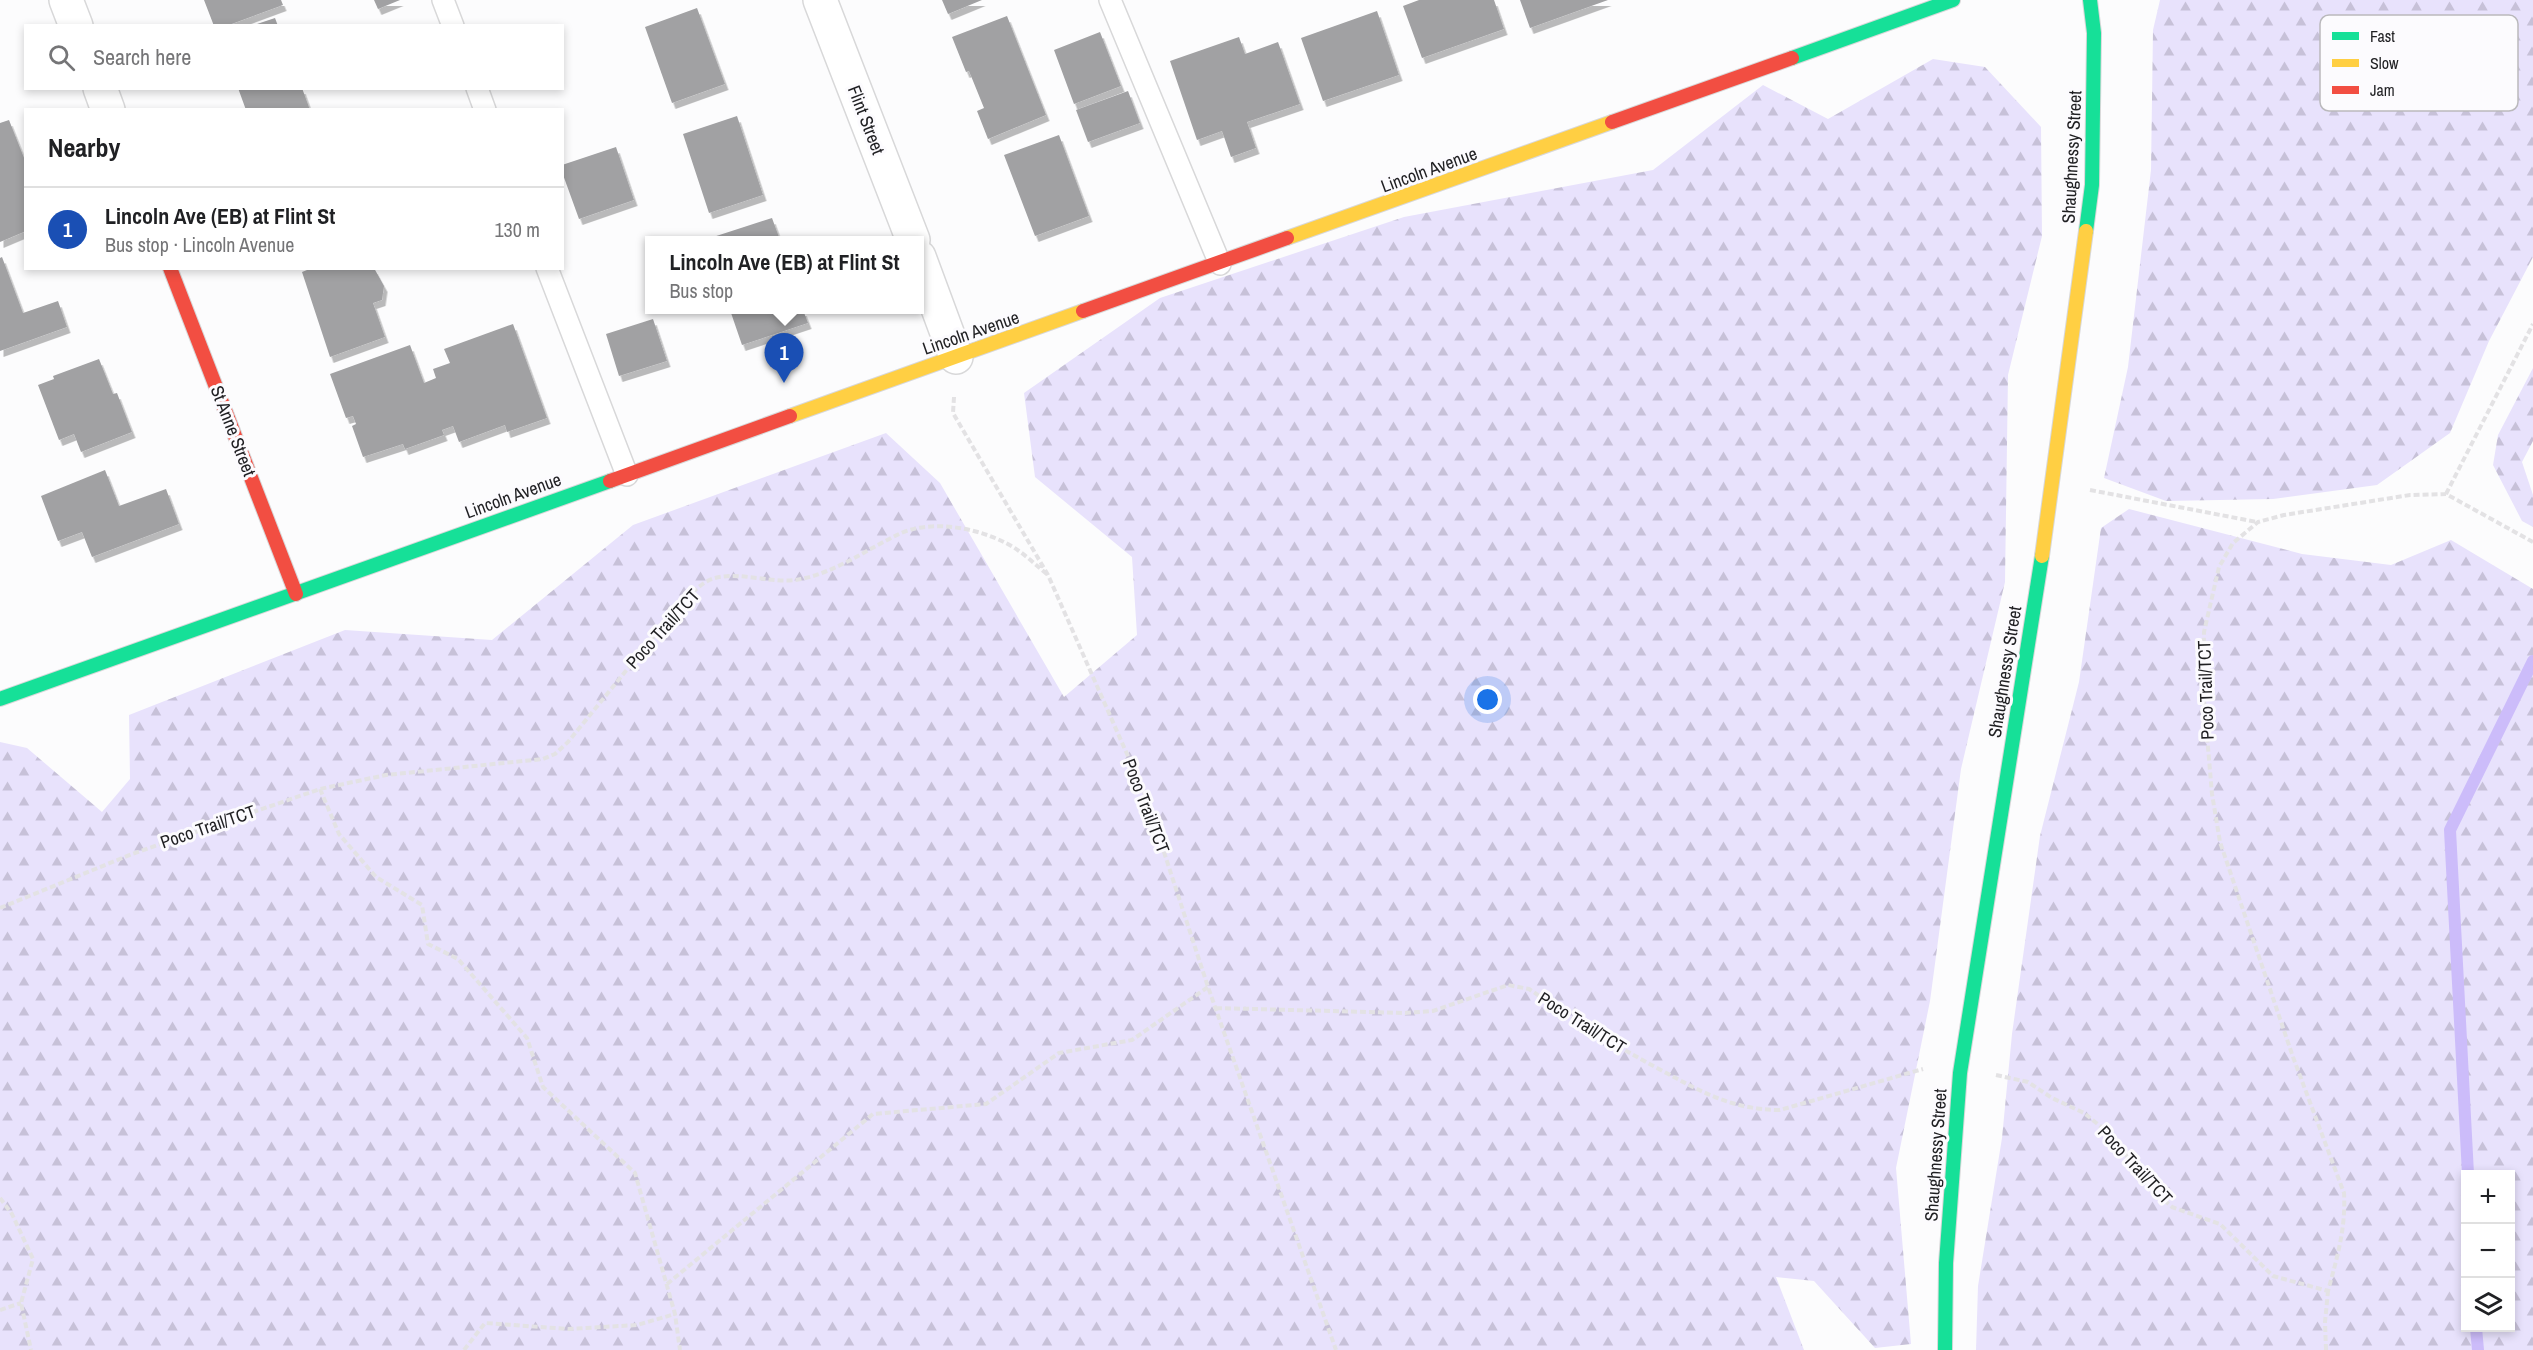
<!DOCTYPE html>
<meta charset="utf-8">
<style>
:root{--surface:#fff;--page:#f2f2f2;--text:#202124;--muted:#757577;--line:#e0e0e0;--accent:#2563eb}
body{margin:0;font-family:"Archivo Narrow",sans-serif;background:var(--page);color:var(--text)}
.controls{position:absolute;right:18px;bottom:18px;display:grid;overflow:hidden;border-radius:0px;box-shadow:0 3px 9px #0003}
.controls button{width:54px;height:54px;display:grid;place-items:center;padding:0;border:0;border-bottom:2px solid var(--line);background:var(--surface);color:var(--text);font:30px sans-serif}
.you{position:absolute;left:1488px;top:700px;width:21px;height:21px;margin:-15px;border:4px solid #fff;border-radius:50%;background:#1a73e8;box-shadow:0 0 0 9px #1a73e833}
.badge{display:grid;place-items:center;width:39px;height:39px;border-radius:50%;background:var(--accent);color:#fff;font-size:20px;font-weight:700}
.pin{position:absolute;translate:-50% -50px;filter:drop-shadow(0 2px 3px #0008)}
.pin::after{content:'';position:absolute;top:32px;width:21px;height:18px;background:inherit;clip-path:polygon(0 0,100% 0,50% 100%)}
.popup{position:absolute;left:645px;top:236px;width:279px;height:78px;box-sizing:border-box;display:grid;place-content:center;border-radius:0px;background:var(--surface);filter:drop-shadow(0 2px 4px #0005);font-size:20px;white-space:nowrap;color:var(--muted)}
.popup b{font-size:22px;color:var(--text)}
.popup::after{content:'';position:absolute;left:50%;top:100%;margin-left:-12px;border:12px solid transparent;border-top-color:var(--surface)}
.list{margin:0;padding:0;list-style:none}
h2{display:flex;justify-content:space-between;align-items:center;height:78px;margin:0;padding:0 24px;font-size:26px}
h2 small{font-size:20px;font-weight:400;color:var(--muted)}
.list li{display:grid;grid-template-columns:39px 1fr auto;gap:18px;align-items:center;box-sizing:border-box;height:84px;padding:0 24px;border-top:2px solid var(--line)}
.list b{display:block;font-size:22px;white-space:nowrap}
.list p{margin:0;font-size:20px;white-space:nowrap;color:var(--muted)}
.list em{font-size:20px;font-style:normal;color:var(--muted)}
.icon{flex:none;width:33px;height:33px;fill:none;stroke:currentColor;stroke-width:2;stroke-linecap:round;stroke-linejoin:round}
.map{position:relative;flex:none;width:2533px;height:1350px;overflow:hidden}
.search{position:absolute;background:var(--surface);box-shadow:0 3px 9px #0003;left:24px;top:24px;width:540px;height:66px;display:flex;align-items:center;gap:15px;box-sizing:border-box;padding:0 21px;border-radius:0px;color:var(--muted);font-size:22px}
.panel{position:absolute;background:var(--surface);box-shadow:0 3px 9px #0003;left:24px;top:108px;width:540px;height:162px;border-radius:0px}
.map>svg:first-child{display:block}
</style>
<div class="map">
<svg width="2533" height="1350" viewBox="0 0 2533 1350">
<defs>
<pattern id="forest-firs" width="22" height="20" patternUnits="userSpaceOnUse" patternTransform="scale(1.5)"><rect width="22" height="20" fill="#e8e2fc"/><path d="M5 1l3.5 6h-7zM16 11l3.5 6h-7z" fill="#c7c1d8"/></pattern>
<filter id="shadow"><feDropShadow dx="3.5" dy="6" stdDeviation="0" flood-color="#0004"/></filter>
</defs>
<rect width="100%" height="100%" fill="#fcfcfd"/>
<path fill="url(#forest-firs)" fill-rule="evenodd" d="M2160,0H2533V257L2489,341L2450,433L2377,485L2273,499L2166,501L2104,478L2128,367L2151,170L2153,30Z
M1933,59L1985,67L2041,127L2042,236L2008,375L2005,582L1961,769L1930,1001L1896,1168L1911,1344L1875,1348L1814,1281L1776,1277L1804,1350H0V742L27,748L102,812L130,779L129,715L345,630L492,640L633,525L886,433L940,483L1064,697L1137,635L1132,557L1035,477L1024,393L1160,298L1404,217L1653,170L1763,85L1828,119Z
M2533,368V441L2522,462L2533,495V527L2522,521L2493,465L2498,435Z
M2129,509L2302,554L2391,565L2451,540L2533,589V1350H1976L1978,1286L2002,1138L2012,1034L2040,836L2079,682L2101,528ZM2466,1174H2510V1328H2466Z"/>
<g fill="none" stroke-linecap="round" stroke-linejoin="round">
<path stroke="#ccbcfa" stroke-width="12" d="M2468,1174L2450,830L2533,661
M2476,1328L2478,1350"/>
</g>
<path fill="#a1a1a3" filter="url(#shadow)" d="M204,0H281L283,5L226,26H214Z
M374,0H400L378,9Z
M942,0H982L948,14Z
M1419,0H1494L1504,29L1422,58L1403,6Z
M1520,0H1608L1530,28Z
M697,8L725,84L672,103L645,27Z
M1377,11L1399,75L1323,101L1301,38Z
M1007,16L1046,115L988,139L977,111L984,108L969,71L966,72L952,37Z
M275,18L278,26H254V25Z
M1100,32L1121,86L1074,104L1054,50Z
M1239,37L1245,54L1278,42L1300,104L1247,122L1256,148L1231,157L1222,131L1197,140L1170,61Z
M238,88H302L310,110H246Z
M1128,91L1140,123L1088,142L1076,110Z
M737,116L763,195L709,213L683,134Z
M9,120L26,163V231L0,242V123Z
M1059,135L1089,216L1035,236L1004,155Z
M616,147L634,200L579,219L562,172V165Z
M772,218L780,240H704Z
M2,257L23,313L58,301L67,327L0,351V258Z
M312,268H374L384,286L382,300L373,303L385,337L330,357L302,272Z
M730,310H803L808,323L742,345Z
M653,319L667,361L619,376L606,334Z
M513,324L547,418L507,432L505,425L459,442L453,426L442,430L444,435L405,449L403,444L363,457L352,426L356,424L353,416L346,418L330,374L410,345L424,383L436,378L433,369L450,363L444,349Z
M99,359L113,394L117,393L132,432L81,452L74,434L59,440L38,385L54,379L53,376Z
M105,470L119,506L166,489L179,524L92,557L82,532L58,541L41,496Z"/>
<g fill="none" stroke-linecap="round" stroke-linejoin="round">
<g stroke="#d8d8d9" stroke-width="24">
<path id="lane" d="M443,0L453,26
M1110,0L1220,264
M477,88L485,110
M547,268L627,475"/>
</g>
<g stroke="#d8d8d9" stroke-width="36">
<path id="street" d="M66,0L76,26
M820,0L913,240
M100,88L108,110
M919,257L956,357"/>
</g>
<g stroke="#d8d8d9" stroke-width="16">
<path id="fast" d="M1792,58L1953,0
M2086,231L2092,185L2094,33L2090,0
M0,699L610,481
M1945,1350L1946,1263L1960,1073L2042,556"/>
</g>
<g stroke="#d8d8d9" stroke-width="16">
<path id="slow" d="M1287,238L1612,122
M790,416L1083,311
M2042,556L2086,231"/>
</g>
<g stroke="#d8d8d9" stroke-width="16">
<path id="jam" d="M1612,122L1792,58
M170,268L296,594
M1083,311L1287,238
M610,481L790,416"/>
</g>
<path stroke="#e3e2e4" stroke-width="4" stroke-dasharray="6 3" stroke-linecap="butt" d="M954,397L953,413L1048,575L1146,797L1208,987L1336,1350
M2090,490L2257,522
M2446,494L2533,324
M320,789L339,834L376,877L422,905L428,944L458,959L527,1038L543,1087L635,1173L675,1314L680,1350
M0,908L132,854L320,789L386,775L543,759L555,754L568,742L673,613C684,602 699,582 715,578C743,571 773,585 801,579C836,572 866,550 897,535C932,517 988,529 1019,551C1029,558 1038,567 1048,575
M1216,1008L1405,1013L1433,1011L1508,985L1529,989C1572,1018 1612,1044 1659,1069C1700,1091 1732,1110 1780,1110L1923,1069
M1996,1075L2028,1082L2052,1098L2084,1113L2110,1134L2152,1189L2172,1207L2220,1224L2273,1276L2328,1291C2337,1258 2346,1228 2344,1193L2293,1057L2220,842L2212,794L2203,689L2204,632L2219,567L2233,543L2258,522L2284,515L2410,495L2446,494L2533,542
M0,1198L12,1214L33,1259L21,1303L31,1350
M667,1284L873,1114L986,1104L1059,1053L1132,1040L1208,987
M0,1310L21,1303
M464,1350L485,1323L568,1329L637,1325L675,1314
M2326,1350L2325,1322L2328,1291"/>
<use href="#lane" stroke="#fff" stroke-width="21"/>
<use href="#street" stroke="#fff" stroke-width="33"/>
<use href="#fast" stroke="#16e098" stroke-width="14"/>
<use href="#slow" stroke="#ffcf43" stroke-width="14"/>
<use href="#jam" stroke="#f24e42" stroke-width="14"/>
</g>
<g text-anchor="middle" stroke-width="6" stroke-linejoin="round" paint-order="stroke">
<g font-size="18" fill="#1f1f22" stroke="#fcfbfe">
<text transform="translate(866 120) rotate(69)" y="6">Flint Street</text>
<text transform="translate(2072 157) rotate(-87)" y="6">Shaughnessy Street</text>
<text transform="translate(1429 170) rotate(-20)" y="6">Lincoln Avenue</text>
<text transform="translate(971 333) rotate(-19)" y="6">Lincoln Avenue</text>
<text transform="translate(233 431) rotate(69)" y="6">St Anne Street</text>
<text transform="translate(513 496) rotate(-20)" y="6">Lincoln Avenue</text>
<text transform="translate(663 629) rotate(-48)" y="6">Poco Trail/TCT</text>
<text transform="translate(2005 672) rotate(-81)" y="6">Shaughnessy Street</text>
<text transform="translate(2206 690) rotate(-92)" y="6">Poco Trail/TCT</text>
<text transform="translate(1146 806) rotate(69)" y="6">Poco Trail/TCT</text>
<text transform="translate(208 827) rotate(-19)" y="6">Poco Trail/TCT</text>
<text transform="translate(1582 1023) rotate(32)" y="6">Poco Trail/TCT</text>
<text transform="translate(1936 1155) rotate(-86)" y="6">Shaughnessy Street</text>
<text transform="translate(2135 1165) rotate(47)" y="6">Poco Trail/TCT</text>
</g>
</g>
<rect x="2320" y="15" width="198" height="96" rx="9" fill="#fcfbfe" stroke="#bab9bc" stroke-width="1.5"/>
<rect x="2332" y="32" width="27" height="8" fill="#16e098"/>
<rect x="2332" y="59" width="27" height="8" fill="#ffcf43"/>
<rect x="2332" y="86" width="27" height="8" fill="#f24e42"/>
<g font-size="16" fill="#1f1f22">
<text x="2370" y="42">Fast</text>
<text x="2370" y="69">Slow</text>
<text x="2370" y="96">Jam</text>
</g>
</svg>
<div class="controls">
<button>+</button>
<button>−</button>
<button><svg class="icon" aria-label="layers" viewBox="0 0 24 24"><path d="M12 4l9 5-9 5-9-5zM3 14l9 5 9-5"/></svg></button>
</div>
<div class="you"></div>
<div class="pin badge" style="left:784px;top:383px;background:#1a4fb4">1</div>
<div class="popup"><b>Lincoln Ave (EB) at Flint St</b>Bus stop</div>
<div class="search"><svg class="icon" aria-label="search" viewBox="0 0 24 24"><circle cx="10" cy="10" r="6"/><path d="M15 15l6 6"/></svg>Search here</div>
<section class="panel">
<h2>Nearby<small></small></h2>
<ul class="list">
<li><span class="badge" style="background:#1a4fb4">1</span><div><b>Lincoln Ave (EB) at Flint St</b><p>Bus stop · Lincoln Avenue</p></div><em>130 m</em></li>
</ul>
</section>
</div>
